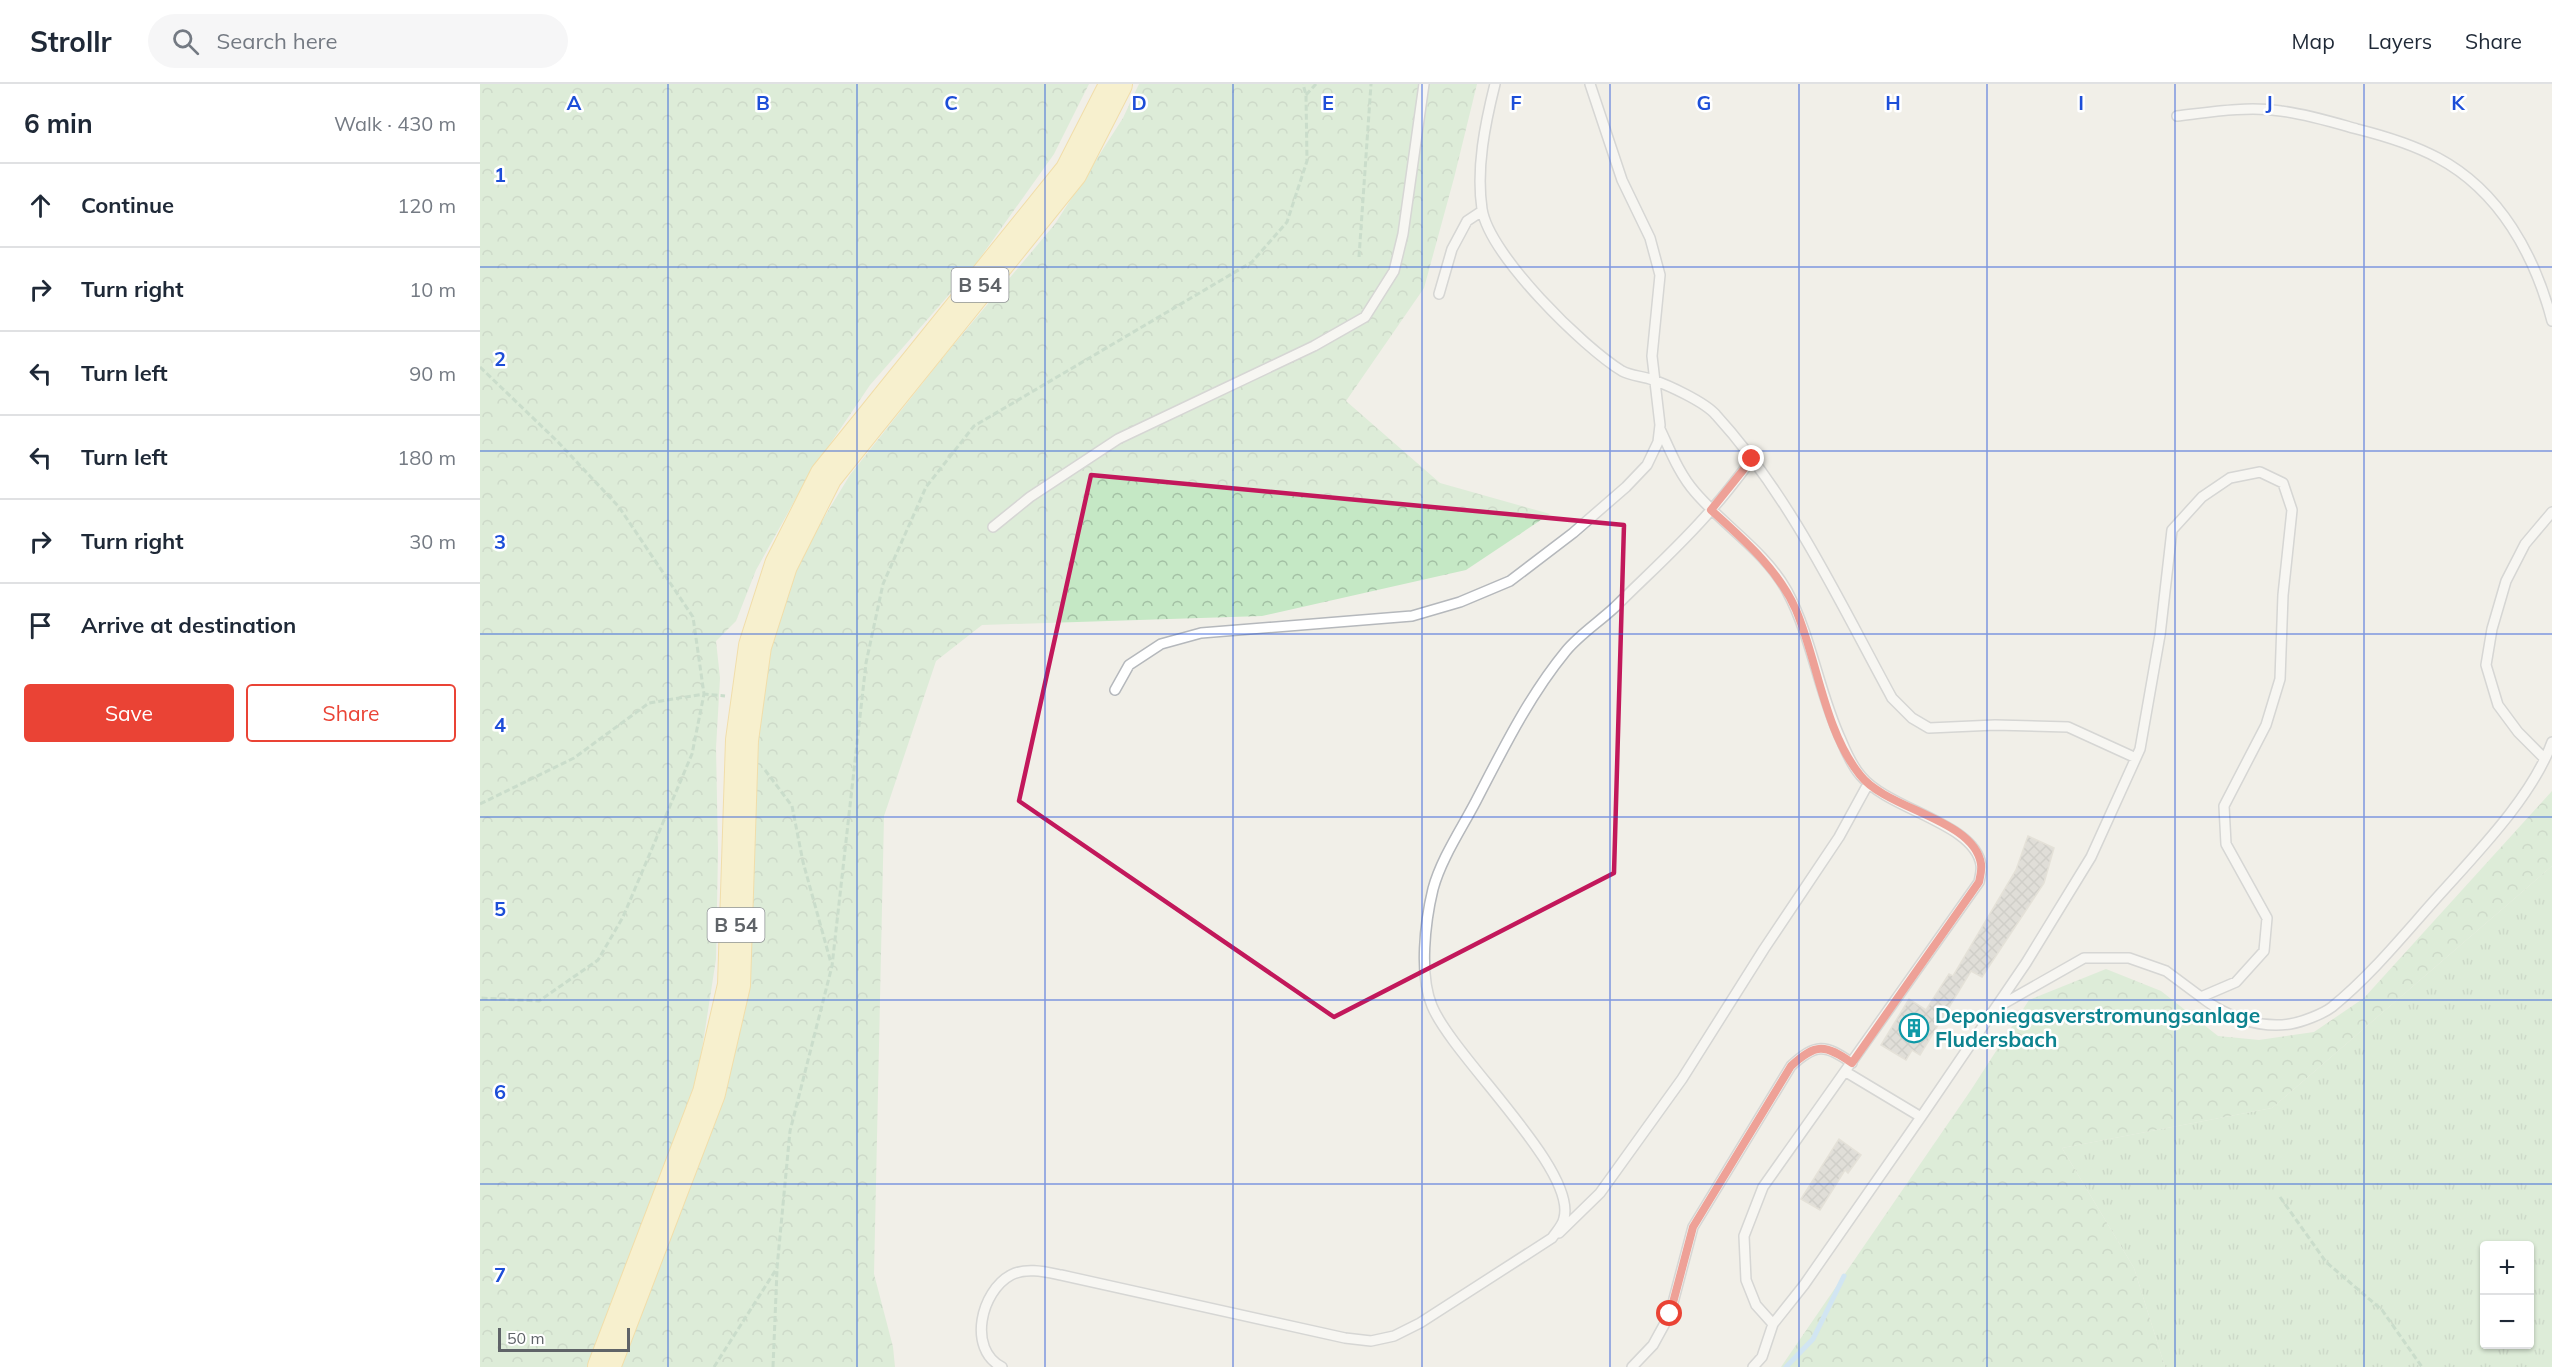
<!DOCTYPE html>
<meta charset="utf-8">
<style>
:root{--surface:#fff;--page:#f6f6f7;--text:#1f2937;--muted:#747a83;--line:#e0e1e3;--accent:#ea4335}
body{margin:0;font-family:Mulish,sans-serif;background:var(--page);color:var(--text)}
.controls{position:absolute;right:18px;bottom:18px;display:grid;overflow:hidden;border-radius:6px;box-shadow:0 2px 4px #0004}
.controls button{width:54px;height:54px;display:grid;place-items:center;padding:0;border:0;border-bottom:2px solid var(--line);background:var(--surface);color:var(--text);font:30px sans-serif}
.scale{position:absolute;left:18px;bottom:15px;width:132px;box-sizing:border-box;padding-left:6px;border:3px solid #5f6368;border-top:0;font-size:16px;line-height:21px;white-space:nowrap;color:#5f6368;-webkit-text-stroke:4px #fff;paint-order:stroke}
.stop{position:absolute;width:18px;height:18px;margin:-14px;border:4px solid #ea4335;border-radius:50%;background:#fff}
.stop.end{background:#ea4335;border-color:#fff;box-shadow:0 2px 6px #0008}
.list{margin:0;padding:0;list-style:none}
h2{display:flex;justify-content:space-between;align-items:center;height:78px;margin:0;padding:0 24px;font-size:26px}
h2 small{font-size:20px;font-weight:400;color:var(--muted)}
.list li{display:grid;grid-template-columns:39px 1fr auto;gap:18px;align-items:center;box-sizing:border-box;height:84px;padding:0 24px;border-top:2px solid var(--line)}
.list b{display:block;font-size:22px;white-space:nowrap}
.list em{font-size:20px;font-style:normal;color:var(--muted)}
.actions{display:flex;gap:12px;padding:18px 24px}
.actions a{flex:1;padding:14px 0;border:2px solid var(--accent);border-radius:6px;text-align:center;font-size:21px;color:var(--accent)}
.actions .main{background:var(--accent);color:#fff}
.icon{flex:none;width:33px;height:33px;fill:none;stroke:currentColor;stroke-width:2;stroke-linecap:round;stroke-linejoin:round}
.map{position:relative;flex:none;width:2072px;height:1283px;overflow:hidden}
header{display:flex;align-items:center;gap:36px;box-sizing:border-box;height:84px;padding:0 30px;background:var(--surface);border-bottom:2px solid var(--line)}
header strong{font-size:28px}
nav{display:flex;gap:33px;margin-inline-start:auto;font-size:21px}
.search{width:420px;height:54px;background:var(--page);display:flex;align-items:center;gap:15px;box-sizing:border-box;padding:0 21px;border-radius:33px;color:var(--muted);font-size:22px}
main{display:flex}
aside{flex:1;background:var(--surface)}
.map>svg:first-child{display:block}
</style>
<header>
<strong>Strollr</strong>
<div class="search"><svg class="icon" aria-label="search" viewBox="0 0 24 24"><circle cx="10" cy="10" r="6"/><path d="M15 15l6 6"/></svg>Search here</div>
<nav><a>Map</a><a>Layers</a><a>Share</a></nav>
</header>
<main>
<aside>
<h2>6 min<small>Walk · 430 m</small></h2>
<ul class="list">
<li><svg class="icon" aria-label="ahead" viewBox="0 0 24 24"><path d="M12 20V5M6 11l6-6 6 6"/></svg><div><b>Continue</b></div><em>120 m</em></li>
<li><svg class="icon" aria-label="right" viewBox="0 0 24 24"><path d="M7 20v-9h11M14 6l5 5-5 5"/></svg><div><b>Turn right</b></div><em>10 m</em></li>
<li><svg class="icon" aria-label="left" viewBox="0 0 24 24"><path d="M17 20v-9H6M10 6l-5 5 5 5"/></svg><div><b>Turn left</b></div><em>90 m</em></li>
<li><svg class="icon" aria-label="left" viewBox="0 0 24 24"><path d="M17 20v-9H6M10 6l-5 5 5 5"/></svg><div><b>Turn left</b></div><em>180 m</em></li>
<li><svg class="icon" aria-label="right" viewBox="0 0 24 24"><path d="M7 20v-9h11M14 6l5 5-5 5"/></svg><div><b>Turn right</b></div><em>30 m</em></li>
<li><svg class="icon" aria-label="arrive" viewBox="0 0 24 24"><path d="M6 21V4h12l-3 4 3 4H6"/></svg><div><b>Arrive at destination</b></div></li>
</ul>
<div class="actions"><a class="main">Save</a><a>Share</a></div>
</aside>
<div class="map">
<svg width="2072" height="1283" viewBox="0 0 2072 1283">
<defs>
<pattern id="grass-tufts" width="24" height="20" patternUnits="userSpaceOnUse" patternTransform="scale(1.5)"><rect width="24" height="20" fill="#c5e8c5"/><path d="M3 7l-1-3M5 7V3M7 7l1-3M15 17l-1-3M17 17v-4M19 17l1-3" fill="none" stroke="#a3c0a4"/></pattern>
<pattern id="forest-crowns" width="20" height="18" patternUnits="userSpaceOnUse" patternTransform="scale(1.5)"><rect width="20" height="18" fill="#c5e8c5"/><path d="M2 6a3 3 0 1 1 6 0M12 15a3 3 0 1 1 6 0" fill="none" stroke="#a3c0a4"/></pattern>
<pattern id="building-cross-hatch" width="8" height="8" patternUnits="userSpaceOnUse" patternTransform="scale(1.5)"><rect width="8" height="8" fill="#cccac5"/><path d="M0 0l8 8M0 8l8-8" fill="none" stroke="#a9a8a4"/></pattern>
</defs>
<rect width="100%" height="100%" fill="#f1efe8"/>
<path fill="url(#grass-tufts)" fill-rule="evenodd" d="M2072,782V1283H1685L1654,1184L1582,1064L1792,1024ZM2004,1162H2050V1260H2004Z"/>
<path fill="url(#forest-crowns)" d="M0,0H609L574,70L495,181L390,301L329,391L276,486L256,537L236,557L240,594L236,664L238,767L236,875L218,991L109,1283H0Z
M659,0H997L974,94L944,204L866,317L960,399L1070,430L986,486L782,532L502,541L456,577L404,732L394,1190L413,1263L415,1283H138L219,1063L268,746L281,611L298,533L323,468L370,391L465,271L575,140L643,34Z
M2072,707V782L1792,1024L1582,1064L1654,1184L1685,1283H1301L1491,1006L1549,916L1626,885L1681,907L1738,952L1779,956L1834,948L1884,914Z"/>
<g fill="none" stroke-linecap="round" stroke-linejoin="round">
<path stroke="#aadaff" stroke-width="5" d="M1306,1283L1333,1255L1364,1192"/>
</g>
<path fill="url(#building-cross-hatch)" stroke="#d6d1c6" stroke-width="1.5" d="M1548,752L1574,764L1564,799L1502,893L1491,887L1440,971L1432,966L1426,976L1401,961L1429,915L1446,926L1469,890L1473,892L1536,786Z
M1359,1055L1381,1071L1368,1089L1365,1086L1340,1126L1321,1115Z"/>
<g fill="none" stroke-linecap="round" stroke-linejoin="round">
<g stroke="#b5b8bc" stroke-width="12">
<path id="lane" d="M1015,0C1005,40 996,84 1002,125C1009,171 1103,263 1142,287C1151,292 1163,292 1173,296C1188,301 1225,318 1236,331C1311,413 1359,517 1412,614L1432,634L1449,644L1515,641L1588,643L1656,674
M1697,32C1731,28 1767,22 1801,27C1826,30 1852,38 1877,45C1905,52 1932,60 1958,74C2020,107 2055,172 2072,237
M959,210L972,165L987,137L1002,127
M1180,345C1190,366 1199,390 1215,408C1244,442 1285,467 1307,507C1332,554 1339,609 1361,656C1366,668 1372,682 1381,692C1409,726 1495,739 1501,781C1502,786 1500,793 1499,798L1283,1103L1264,1152L1266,1196L1276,1221L1293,1240L1282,1273L1273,1283
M513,443L550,413L638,355L834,262L885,233L914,187L923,150L944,0
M635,606L649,581L681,560L721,549L932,532L980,518L1030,497L1093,449L1146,403L1167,381L1178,358L1180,341L1172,272L1180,191L1170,154L1142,96L1110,0
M2064,674L2038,648L2018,621L2006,581L2012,545L2026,497L2045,460L2072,428
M1721,913C1745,932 1779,945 1810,940C1822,938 1843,930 1852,923C1890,892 1921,854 1953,818C1993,773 2052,714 2072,658
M1366,988L1441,1033
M1079,1149L1120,1109L1202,995L1284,865L1359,753L1388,700
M1293,1240L1324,1201L1441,1033L1546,879L1611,773L1660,665L1680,551L1692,446L1722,413L1750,394L1780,388L1803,399L1812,426L1803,511L1800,595L1786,641L1744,722L1746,760L1787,834L1784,867L1756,898L1721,913L1686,887L1649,874H1604L1516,924
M522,1283C487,1265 501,1207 531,1191C546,1183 566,1188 581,1191L865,1254L891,1257L914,1252L940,1239L1072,1154C1076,1148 1083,1141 1084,1134C1097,1085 973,973 952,922C939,891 945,838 953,805C961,775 982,744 996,717C1023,665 1049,612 1086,567C1099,551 1119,538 1135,523C1167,491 1201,461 1231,426C1246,410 1259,392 1272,375
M1152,1283L1173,1261L1190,1230L1213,1143L1311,982C1336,959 1345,960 1372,979"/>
</g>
<g stroke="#f2c960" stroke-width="34">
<path id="primary" d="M124,1283L229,1009L254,901L262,656L275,562L301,481L346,392L591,88L636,0"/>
</g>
<path stroke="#9cc7a9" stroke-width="3" stroke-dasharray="6 3" stroke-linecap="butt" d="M826,11L836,0
M879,173L891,0
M0,283L78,358L139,423L213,533L224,610L212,670L143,833L118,876L59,917L0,914
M285,686L312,722L323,778L351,879
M0,720L94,674L169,619L224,610L245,612
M1800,1113L1846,1178L1902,1226L1942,1283
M234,1283L297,1184L310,1047L352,882L386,579L403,500L446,403L494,342L772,178L807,138L827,77L826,11L823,0
M293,1283L297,1186"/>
<use href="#lane" stroke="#fff" stroke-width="9"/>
<use href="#primary" stroke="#fff2af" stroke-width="32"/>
</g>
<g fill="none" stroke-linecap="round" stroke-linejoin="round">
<path stroke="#ea4335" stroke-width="8" d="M1190,1230L1213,1143L1311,982C1336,959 1345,960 1372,979L1499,798C1500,793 1502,786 1501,780C1494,735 1407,726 1380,691C1344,646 1338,578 1316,526C1298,485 1264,456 1231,426L1272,375"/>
</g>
<path d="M0 0H2072V1283H0ZM611,391L1144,441L1134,789L854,933L539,717Z" fill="#f1efe8" fill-opacity=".55" fill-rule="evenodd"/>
<path fill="none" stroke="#c2185b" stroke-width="4.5" stroke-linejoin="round" d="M611,391L1144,441L1134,789L854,933L539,717Z"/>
<path fill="none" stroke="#1d4ed8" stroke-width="1.5" stroke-opacity="0.55" d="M188,0V1283M377,0V1283M565,0V1283M753,0V1283M942,0V1283M1130,0V1283M1319,0V1283M1507,0V1283M1695,0V1283M1884,0V1283M0,183H2072M0,367H2072M0,550H2072M0,733H2072M0,916H2072M0,1100H2072"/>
<defs>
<g id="building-ring" transform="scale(1.5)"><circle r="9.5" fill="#fff" stroke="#0f9aa8" stroke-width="1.5"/><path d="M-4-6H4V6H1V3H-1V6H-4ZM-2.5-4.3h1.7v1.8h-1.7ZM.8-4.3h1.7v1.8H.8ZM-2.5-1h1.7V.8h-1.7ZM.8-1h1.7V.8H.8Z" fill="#0f9aa8"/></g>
</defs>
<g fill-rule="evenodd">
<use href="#building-ring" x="1434" y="944"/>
</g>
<g text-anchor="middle" stroke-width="5" stroke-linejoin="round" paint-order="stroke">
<g fill="#fff" stroke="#8f9295" stroke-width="1.5">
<rect x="471.5" y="184" width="57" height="34" rx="4.5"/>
<rect x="227.5" y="824" width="57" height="34" rx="4.5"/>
</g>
<g font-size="20" font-weight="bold" fill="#5f6368">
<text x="500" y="208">B 54</text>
<text x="256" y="848">B 54</text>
</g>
<g font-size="21" font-weight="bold" fill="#0d838f" stroke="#fff" text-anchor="start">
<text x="1455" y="939">Deponiegasverstromungsanlage<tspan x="1455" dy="24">Fludersbach</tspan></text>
</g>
</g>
<g font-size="20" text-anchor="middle" font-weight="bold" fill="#1d4ed8" stroke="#fff" stroke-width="5" stroke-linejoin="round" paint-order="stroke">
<text x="94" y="26">A</text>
<text x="283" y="26">B</text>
<text x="471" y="26">C</text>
<text x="659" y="26">D</text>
<text x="848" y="26">E</text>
<text x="1036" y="26">F</text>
<text x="1224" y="26">G</text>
<text x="1413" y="26">H</text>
<text x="1601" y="26">I</text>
<text x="1789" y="26">J</text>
<text x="1978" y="26">K</text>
<text x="20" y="98">1</text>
<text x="20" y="282">2</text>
<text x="20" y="465">3</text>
<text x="20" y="648">4</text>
<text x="20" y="832">5</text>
<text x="20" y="1015">6</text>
<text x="20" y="1198">7</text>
</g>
</svg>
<div class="controls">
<button>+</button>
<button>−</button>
</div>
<div class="scale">50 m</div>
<div class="stop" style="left:1190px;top:1230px"></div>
<div class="stop end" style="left:1272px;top:375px"></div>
</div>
</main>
